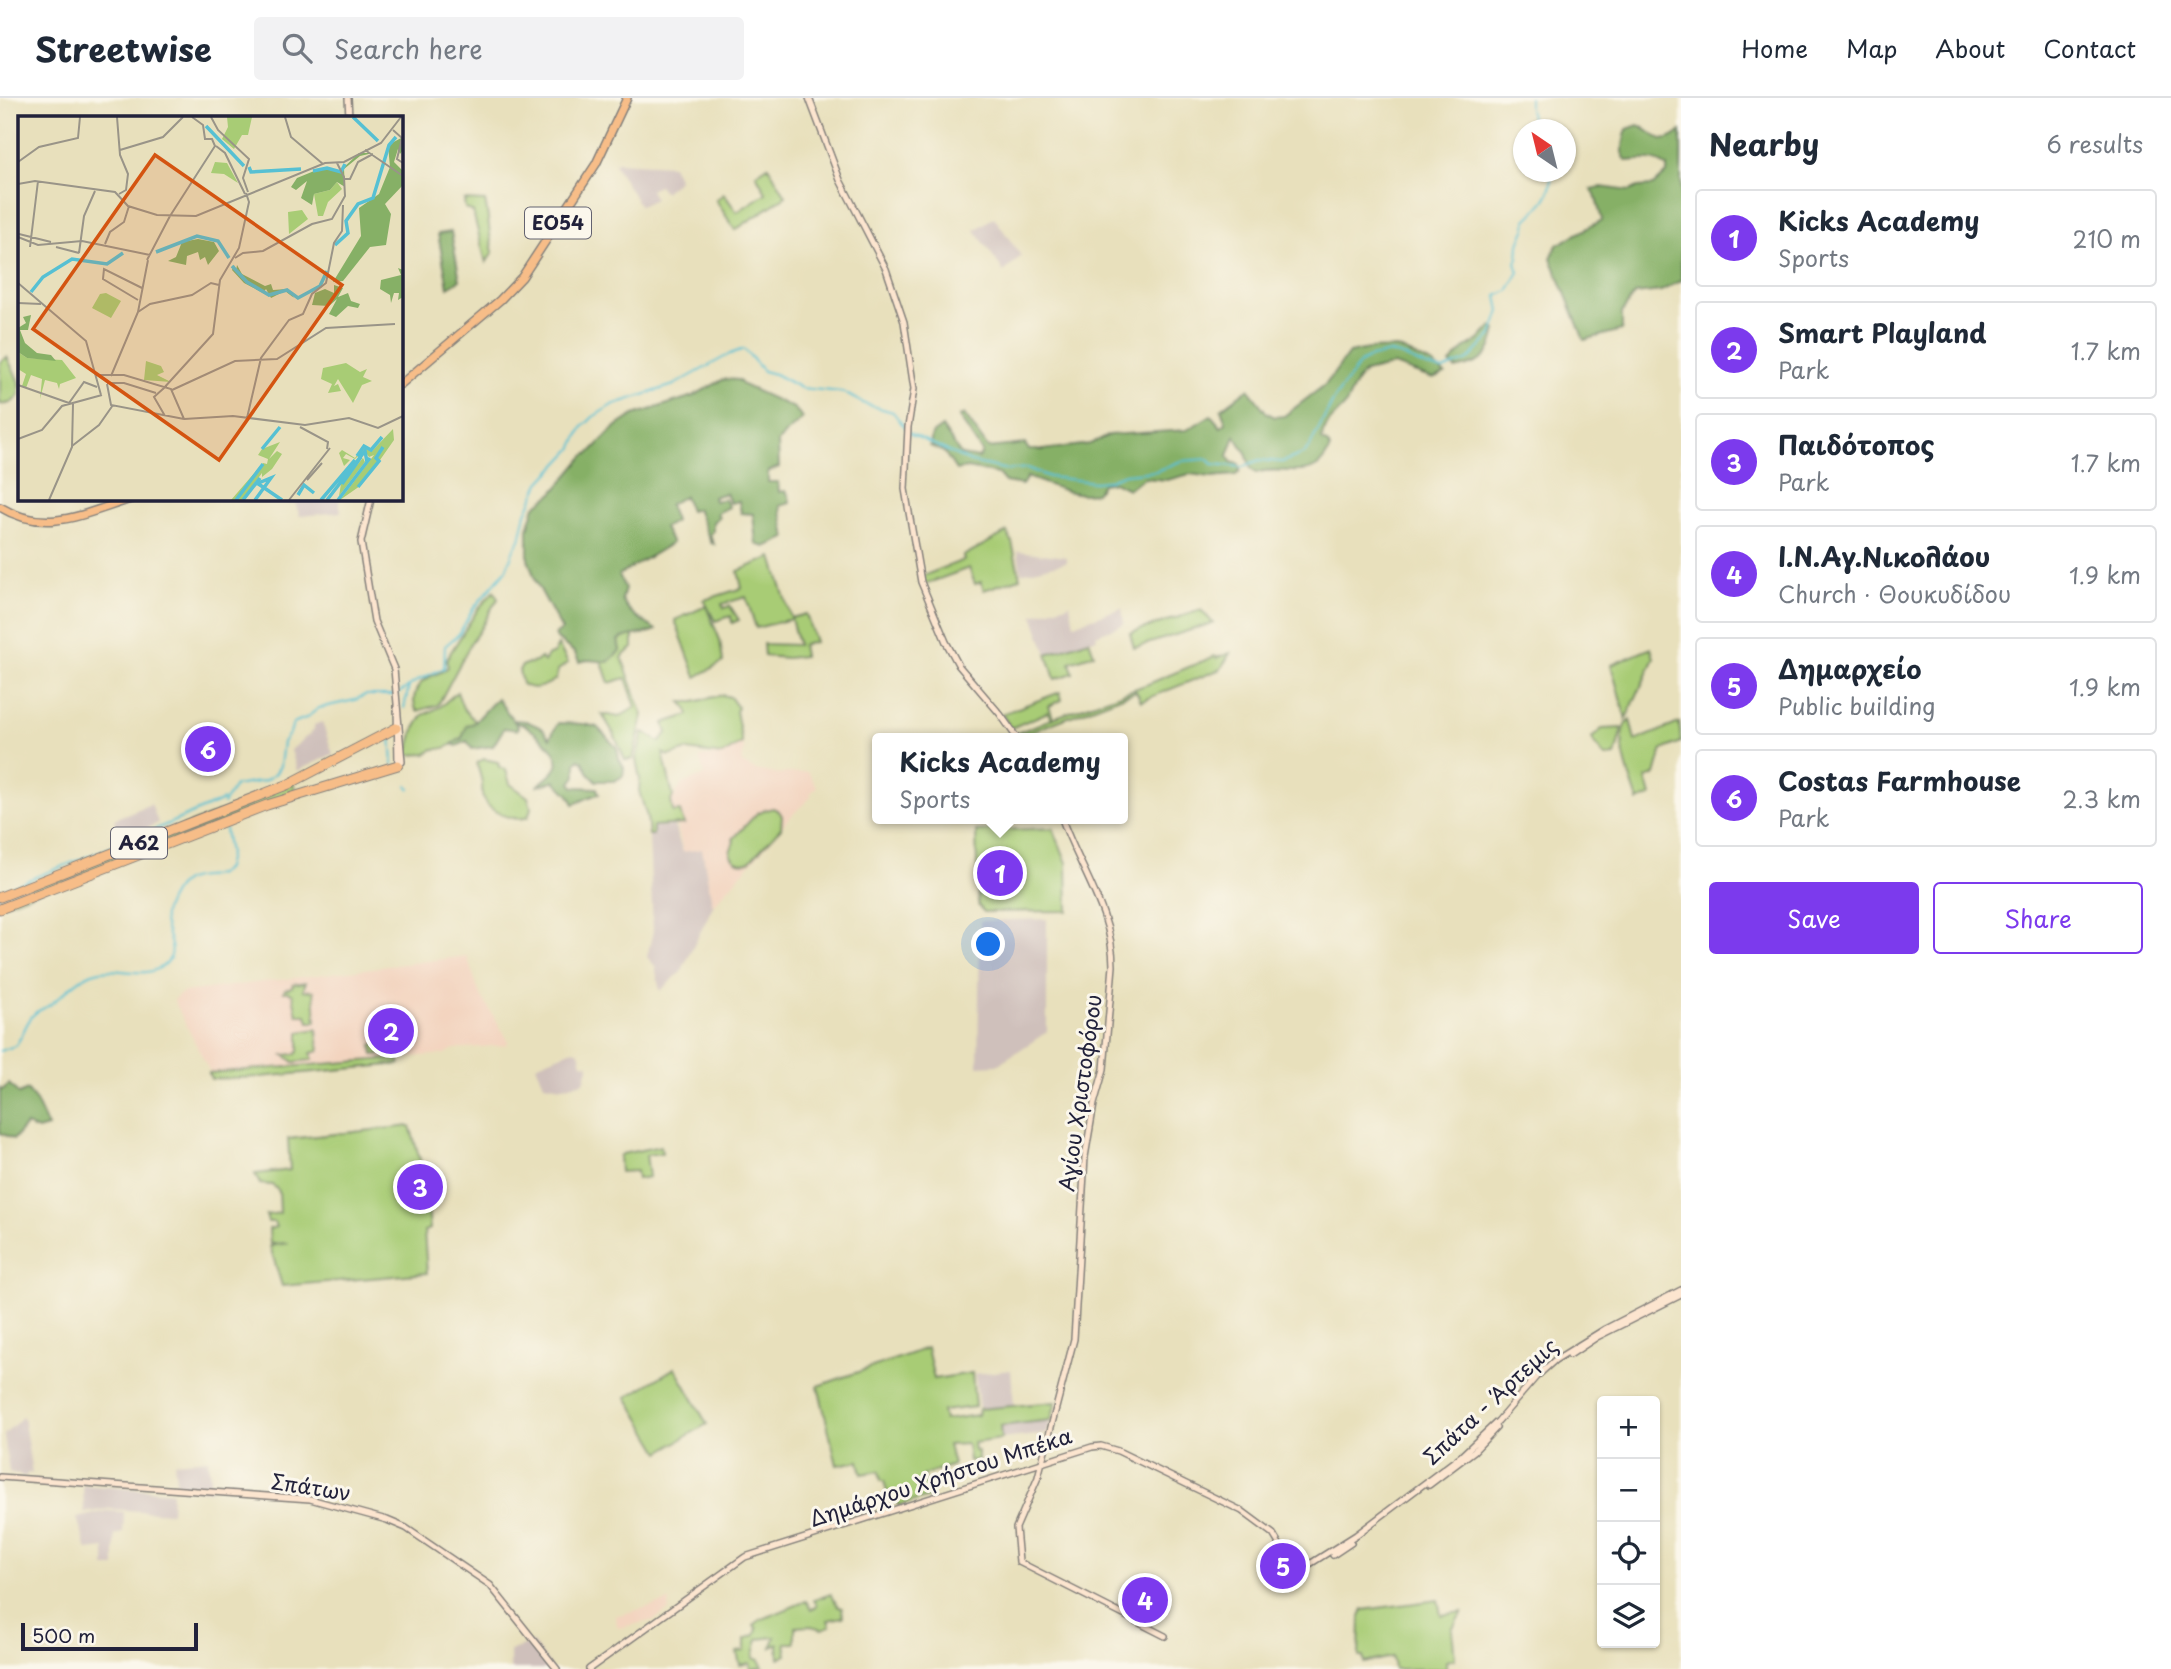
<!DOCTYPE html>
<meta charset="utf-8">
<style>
:root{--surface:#fff;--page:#f2f2f3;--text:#1f2937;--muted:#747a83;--line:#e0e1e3;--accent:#7c3aed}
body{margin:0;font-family:"Playpen Sans",sans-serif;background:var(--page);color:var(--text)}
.controls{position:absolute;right:21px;bottom:21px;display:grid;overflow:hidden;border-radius:7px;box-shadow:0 2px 5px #0004}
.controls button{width:63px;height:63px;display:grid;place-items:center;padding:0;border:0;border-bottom:2px solid var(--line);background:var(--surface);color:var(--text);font:35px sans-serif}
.compass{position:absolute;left:1513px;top:21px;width:63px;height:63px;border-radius:50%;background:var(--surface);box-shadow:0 2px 5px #0004;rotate:325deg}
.scale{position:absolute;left:21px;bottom:18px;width:177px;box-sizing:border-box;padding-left:7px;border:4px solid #22223b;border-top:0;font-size:19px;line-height:24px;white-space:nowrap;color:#22223b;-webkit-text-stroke:5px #fbf7ec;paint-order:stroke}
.you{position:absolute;left:989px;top:847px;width:24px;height:24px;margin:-18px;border:5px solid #fff;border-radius:50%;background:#1a73e8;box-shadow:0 0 0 10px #1a73e833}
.badge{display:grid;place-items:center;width:46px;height:46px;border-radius:50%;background:var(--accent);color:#fff;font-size:23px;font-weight:700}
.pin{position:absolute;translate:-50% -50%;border:4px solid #fff;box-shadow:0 2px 7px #0006}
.popup{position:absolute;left:872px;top:635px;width:256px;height:91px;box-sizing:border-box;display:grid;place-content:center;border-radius:7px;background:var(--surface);filter:drop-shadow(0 2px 5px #0005);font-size:23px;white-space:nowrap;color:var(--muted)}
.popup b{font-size:26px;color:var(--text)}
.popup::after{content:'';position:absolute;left:50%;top:100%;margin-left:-14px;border:14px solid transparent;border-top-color:var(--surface)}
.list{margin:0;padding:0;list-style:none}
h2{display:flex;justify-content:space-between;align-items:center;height:91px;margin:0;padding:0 28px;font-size:30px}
h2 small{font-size:23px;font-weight:400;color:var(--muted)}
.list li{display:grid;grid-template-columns:46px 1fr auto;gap:21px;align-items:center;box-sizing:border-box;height:98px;margin:0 14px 14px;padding:0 14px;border:2px solid var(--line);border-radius:7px}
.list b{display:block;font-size:26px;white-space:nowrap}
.list p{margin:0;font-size:23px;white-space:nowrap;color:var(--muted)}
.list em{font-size:23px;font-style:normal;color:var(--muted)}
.actions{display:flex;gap:14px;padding:21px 28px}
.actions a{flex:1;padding:16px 0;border:2px solid var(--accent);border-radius:7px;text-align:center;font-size:24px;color:var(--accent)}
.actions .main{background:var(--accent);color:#fff}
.icon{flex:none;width:38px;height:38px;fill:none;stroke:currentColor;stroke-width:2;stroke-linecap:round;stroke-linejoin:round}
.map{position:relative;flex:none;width:1681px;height:1571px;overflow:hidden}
header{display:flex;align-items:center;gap:42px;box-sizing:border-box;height:98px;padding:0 35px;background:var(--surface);border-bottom:2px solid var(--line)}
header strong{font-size:33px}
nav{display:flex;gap:38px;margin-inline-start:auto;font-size:24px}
.search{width:490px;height:63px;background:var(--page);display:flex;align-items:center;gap:18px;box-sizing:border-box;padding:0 24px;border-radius:7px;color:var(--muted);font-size:26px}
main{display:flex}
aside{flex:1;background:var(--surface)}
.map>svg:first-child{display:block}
</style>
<header>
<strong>Streetwise</strong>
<div class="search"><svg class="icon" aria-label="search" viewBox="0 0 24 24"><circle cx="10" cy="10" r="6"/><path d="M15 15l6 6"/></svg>Search here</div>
<nav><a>Home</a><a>Map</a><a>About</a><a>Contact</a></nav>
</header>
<main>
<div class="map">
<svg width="1681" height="1571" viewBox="0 0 1681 1571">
<rect width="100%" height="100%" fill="#fbf7ec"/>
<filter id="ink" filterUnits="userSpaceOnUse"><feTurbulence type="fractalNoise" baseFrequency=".0143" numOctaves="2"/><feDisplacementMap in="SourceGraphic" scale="14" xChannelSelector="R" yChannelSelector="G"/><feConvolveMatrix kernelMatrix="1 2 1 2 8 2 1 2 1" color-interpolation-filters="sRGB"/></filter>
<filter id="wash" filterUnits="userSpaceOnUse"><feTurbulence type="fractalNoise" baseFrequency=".00686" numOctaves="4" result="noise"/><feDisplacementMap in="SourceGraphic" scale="28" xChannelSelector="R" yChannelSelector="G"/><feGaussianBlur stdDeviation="1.57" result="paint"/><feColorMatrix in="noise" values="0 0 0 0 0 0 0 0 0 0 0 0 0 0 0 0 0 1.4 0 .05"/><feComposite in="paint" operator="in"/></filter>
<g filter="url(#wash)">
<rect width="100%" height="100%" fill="#e8e0bc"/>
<path fill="#f3d4bf" d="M742,645L744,649L742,665L755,672L776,676L808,674L817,689L810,696L812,698L787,722L776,737L714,806L712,805L702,752L683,754L671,703L682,686L705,677L699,659L722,657Z
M467,858L479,894L508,942L507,947L454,951L445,956L211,976L174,903L177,898L184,894Z
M670,1503L669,1512L654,1522L618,1530L615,1518Z"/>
<path fill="#cfc0bb" d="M617,64L672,67L679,82L664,94L659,87L650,92L655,101L640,108L614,66Z
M994,119L1021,158L1004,174L975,132Z
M287,401H339L341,414L300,418L295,405L289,406Z
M1018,453L1067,459V464L1021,475Z
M1070,506L1074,526L1122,510L1124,526L1096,537L1097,540L1047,556L1033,517Z
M322,624L333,656L297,673L291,652L314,632V627Z
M151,706L158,725L124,741L114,722L116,720Z
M674,728L683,754L702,751L712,805L714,806L681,874L660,893L655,868L647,859L653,833L649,738L654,737L653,729Z
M1047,821V934L997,967L978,968L980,823Z
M574,951L579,954L582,965L589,966L584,984L562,989L544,986L536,967Z
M1011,1272L1014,1308L979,1311L975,1276Z
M23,1318L32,1375H28L25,1379L9,1374L4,1337Z
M1051,1322L1047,1336L1001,1341L1000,1328Z
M208,1361L211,1393L177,1390L174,1364Z
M83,1387L172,1394L171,1415L109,1411L84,1415Z
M107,1413L124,1414L123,1435L115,1437V1469H105V1450L87,1452L77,1420Z
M532,1544L551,1568L550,1571H510V1553Z"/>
<path fill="#a8cc75" stroke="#657758" stroke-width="2" d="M768,68L786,98L735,132L716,102L724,96L737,114L766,95L756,76Z
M464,102L485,103C489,121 489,137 493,154L486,165L473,114L465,110Z
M7,259L19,284V296C15,304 9,307 0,306V264Z
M1007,434L1012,444L1020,480L984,492L981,484L975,486L969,470L923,487L920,479L964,462L963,458Z
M772,459L791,520L806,516L815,544L802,547L804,558L787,560L764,558L763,546L798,547L791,521L756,530L746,499L722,506L724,510L730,508L739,522L732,525L731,518L715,523L704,502L742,490L738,473Z
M494,493L498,501C488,513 484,529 473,541L438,607L417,613C411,604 415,590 423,583C430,577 441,576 448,569L446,562L478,511Z
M706,508L720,542L723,564L696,579L675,522Z
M1201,512L1213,525L1134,550L1130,535Z
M633,536V550L625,556L622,560L643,617L633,661L625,662L614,636L602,616L619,619L636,609L626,580L609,585L602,564H608L620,553L618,542Z
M1089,542L1094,556L1070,564L1073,575L1055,581L1047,556Z
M558,547L568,565L558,572L556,581C546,588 534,594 522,586L519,572C524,564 528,566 536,564L541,560L544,564L547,558L554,555Z
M1651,550L1654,560L1626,621L1611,567Z
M1230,555L1221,571L1141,603L1136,593L1017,639L1015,636L1051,621L1048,614L1011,630L1002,616L1060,594L1062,602L1049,608L1053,620L1148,586L1215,558L1216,560Z
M457,594L463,610L475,623C465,637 452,653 433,651L427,656L407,657L414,632L423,617L440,609Z
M722,597L730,599L738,610L736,613L742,645L722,657L687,652L669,658L663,655L673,698L671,703L673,714L680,713L684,726L653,728V737H649L647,719L639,693L640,681L636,662L643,634L660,644L667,635L664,625L689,617L687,610L681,604H694Z
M1630,621L1635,643L1679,625L1681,644L1662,652L1655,677L1646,680L1651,698L1638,703C1631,679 1612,641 1630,621Z
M1622,630L1615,658L1605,659L1594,645L1592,640L1602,631Z
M484,661L498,664L499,669L506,672L510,686L528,699L531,710L528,719C515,724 491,715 484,702C480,696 483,693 482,687C482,680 478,672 477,665Z
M293,685L297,695L0,808V801Z
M773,710L779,713L782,718L781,730L750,763C741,767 733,764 730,754L734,743L733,741L758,714L760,715L765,712Z
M1053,730L1067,765L1068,813L984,814L978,807L976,733Z
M306,884L303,892L314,893L316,924H309L307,917H297L293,897L289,894H283L285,891L292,889L293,886Z
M398,924L401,954L373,957L372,947L383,945L382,925Z
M317,931L319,953L311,955L313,962L294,964L284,957L296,956L299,952V934Z
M399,960L400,966L260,979L211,981L209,975Z
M410,1028L425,1079L430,1131L424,1133L427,1175L282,1188L270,1148L288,1145L270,1146L269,1131L276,1129L274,1124H268L266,1117L280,1115L279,1093L272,1087L260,1086L255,1076L290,1072L288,1041Z
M661,1048L662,1055L646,1057L649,1079L637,1081L636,1073L620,1074L619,1058L622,1056Z
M927,1250L934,1281L972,1275L975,1309L942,1313L944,1322L978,1317L979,1311L1056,1304L1051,1322L1000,1328L1001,1341L973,1345L974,1353H978V1362L969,1363L967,1346L948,1347L953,1367L923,1377L929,1399L898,1408L897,1403L890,1405L884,1383H881L879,1373L862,1376L859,1363L837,1367L818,1288Z
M675,1270L707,1326L660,1354L627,1299Z
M831,1496L838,1509L842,1510L843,1519L828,1522L830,1528L822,1531L811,1528L795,1529V1545H785L787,1557L779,1561L778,1546L772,1549L775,1539L758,1541L753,1560L759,1562L763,1569L751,1571L750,1565L740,1567L737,1554L745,1553V1541L755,1537L757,1531L754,1527L760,1522L806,1503L811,1511L816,1509L817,1507L814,1502Z
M1438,1502L1441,1517L1462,1514L1452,1531L1455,1561L1446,1563V1571H1394L1392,1559L1364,1565L1363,1559H1359L1360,1519L1363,1512Z"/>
<path fill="#86b066" stroke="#546950" stroke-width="2" d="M1638,27C1656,36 1661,51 1681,33V183L1661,193L1635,196L1622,214V232L1584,242L1551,160L1557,147L1602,122L1595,97L1591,91L1601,89L1630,93L1638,89L1653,88L1667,75V69C1654,59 1641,62 1626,63C1620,55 1624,40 1627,31Z
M451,134L460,182L448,189L438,136Z
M1492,228L1496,232C1491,259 1482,266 1455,271L1450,265L1464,251L1479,242Z
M1397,250L1432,266L1445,276L1433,281L1394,267L1365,274L1357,283L1345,308L1330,323L1323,335L1322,342L1328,346L1330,350C1315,389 1283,365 1256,375L1251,371L1246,355L1235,338L1228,358L1231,364L1239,366L1240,373L1236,377L1211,379L1190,376L1167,382L1144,380L1128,391L1114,384L1102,386L1096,395L1082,396L1066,393L1027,379L1022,387L1005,384L998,376L968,370L956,372L944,354L930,348L932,336L942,329L961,357L979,360L982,354L959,319L964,316L988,350L1025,346L1029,352H1043L1090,346L1109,337L1187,332L1211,317L1221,329L1226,325L1221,311L1248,291L1267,315L1275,319L1284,318L1326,286L1349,255L1368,251Z
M724,281L738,282L743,287L794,310L803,320L781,340L778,344L779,369L768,374V384H778L779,394L785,393L789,398L790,405L780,408L786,440L765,449L756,446L753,416L741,415L739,403L730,405L726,395L713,399L714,403L725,401L729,409L717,415L719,419L713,424V433L710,437L714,446L711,445L697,411L690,413L684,398L669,407L675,423L664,430L672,445L619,477L625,491L622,501C629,517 644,523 656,532C644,538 631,535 618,542L620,553L608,564L588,562L579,564L575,555L557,541L555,537L562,532L536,484L528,461V431L535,408L553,395L584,358L590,355L614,330L634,317L693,298Z
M497,600L518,629L517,632L504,630L493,648L472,651L467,643L457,648L452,646L462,640L467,627L474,625Z
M514,622L526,623L542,630L550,640L558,625L584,626L597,629L617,650L619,661L624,670L623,678L614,683H596L589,676L583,663L579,661L576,665V678L571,685L574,689L597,690L599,696C589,698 583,703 574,706L569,697L555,683L538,688C543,681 554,677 557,668C562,652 534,635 524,626H518Z
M9,986L19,996L27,992L36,1003L48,1029L38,1032L26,1027L14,1041L0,1035V990L2,992Z"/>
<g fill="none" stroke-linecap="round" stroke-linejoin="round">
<path stroke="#56c0d3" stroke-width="2" d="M1529,0V11L1534,32
M399,595L418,582L444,570L445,548L459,536L473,511L506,472L514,451L520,442L526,415L540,385L572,351L582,330L593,319L612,307L674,287L730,256L744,251L763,273L775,276L801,290L842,294L865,306L893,314L909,335L971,364L1008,372L1027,370L1049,379L1094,384L1106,383L1125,376L1156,373L1181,363L1208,361L1213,366L1243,369L1259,362L1282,364L1303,356L1310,348L1334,301L1360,265L1371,259L1390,255L1400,257L1427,269L1443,272L1468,262L1492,237L1500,213L1497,198L1508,193L1519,174L1516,165C1520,157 1518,154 1519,146C1521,136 1528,133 1526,122C1542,106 1553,99 1551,74
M404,610L409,588
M391,637L393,666
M407,687L410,691
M223,706L235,688L264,683L275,676L280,668L283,644L290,635L293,625L306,620L319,610L355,602L365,597H394
M0,793L140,738L223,702
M0,953L15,948C23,939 25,925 34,916C38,912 43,911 48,908C64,897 77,879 96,874C118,867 143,883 164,867C184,852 158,831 165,812C184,761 207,791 226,770L229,756L225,731"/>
</g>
</g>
<g filter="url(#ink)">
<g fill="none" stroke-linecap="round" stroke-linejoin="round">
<g stroke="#85817c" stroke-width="8">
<path id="secondary" d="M348,0L349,19
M809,0L840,82L886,171L904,224L914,291L908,329L905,391L921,484L946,544L959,568L1000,616L1017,640
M371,401L361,444L374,523L394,571L402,664L398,667
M397,607L398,667
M1570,1257L1597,1239L1681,1197
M1039,1377L1016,1430L1019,1464L1165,1538
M0,1379L310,1401L387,1422L406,1430L490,1487L557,1571
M1038,1379L1074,1241L1085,1059L1094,1006L1104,971L1113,868C1113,815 1079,769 1062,721
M1429,1387L1474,1353L1496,1330
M1333,1457L1351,1445
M1294,1476L1356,1437L1461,1358L1498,1323L1536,1279L1555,1262L1605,1231L1681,1192
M589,1571L745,1459L1092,1349L1101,1348L1118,1353L1242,1413L1273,1436L1296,1474"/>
</g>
<g stroke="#85817c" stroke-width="10">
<path id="primary" d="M401,286L500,202L522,179L596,66L627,0
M0,409C46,437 85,415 131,401"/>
</g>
<g stroke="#85817c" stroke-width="11">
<path id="motorway" d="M0,799L289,686L396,630
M0,811L267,707L398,667"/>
</g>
<use href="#secondary" stroke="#fce5cf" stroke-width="5"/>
<use href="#primary" stroke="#f7bd88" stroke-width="7"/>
<use href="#motorway" stroke="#f7bd88" stroke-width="9"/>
</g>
</g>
<g text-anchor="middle" stroke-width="6" stroke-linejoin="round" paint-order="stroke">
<g fill="#fbf7ec" stroke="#636270" stroke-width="2">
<rect x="525" y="109.5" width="66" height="31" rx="5"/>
<rect x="111" y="729.5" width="56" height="31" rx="5"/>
</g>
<g font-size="19" font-weight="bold" fill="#22223b">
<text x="558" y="132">ΕΟ54</text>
<text x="139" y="752">Α62</text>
</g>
<g font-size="21" fill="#22223b" stroke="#fbf7ec">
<text transform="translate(1081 995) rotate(-82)" y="7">Αγίου Χριστοφόρου</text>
<text transform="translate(1491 1304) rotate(-43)" y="7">Σπάτα - Άρτεμις</text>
<text transform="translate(941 1380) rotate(-18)" y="7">Δημάρχου Χρήστου Μπέκα</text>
<text transform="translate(311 1390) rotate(9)" y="7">Σπάτων</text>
</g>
</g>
<g transform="translate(18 18)">
<rect width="385" height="385" fill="#e8e0bc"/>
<path d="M209,1H234L230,19H224L216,33L204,23L210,11ZM197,46L209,47L220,67L206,58L193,57ZM319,66L324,73L310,86L305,100H300L296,78L312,74ZM284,94L290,103L271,118L270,96ZM88,177L103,185L93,202L74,192L82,178ZM0,236L9,242L44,244L58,262L42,268L41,273L39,267L27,264L22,283L24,263L13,259L8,272L4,270L8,258L0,253ZM128,245L143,250L146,256L139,259L153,266L126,264ZM328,247L342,256L349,253L345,261L354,265L344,269L335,287L320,263L316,270L320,268L323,275L310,277L314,268L303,263L305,252ZM375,313L376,324L362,344L342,370L322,384L356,339L351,341L346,334L337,343L328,338L325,342L332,344L326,350L321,337L324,334L337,342L346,330L354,335ZM262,326L251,343L259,335L264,338L254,353L244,361V357L224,384H213L245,347L249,348L250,343L240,339L244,333ZM345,342L347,346L321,380L323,368Z" fill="#a8cc75"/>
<path d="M385,21V34L382,38L380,33L376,46L385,55V69L367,88L373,98L368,129L352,131L325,165L315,166L343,120L341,92L361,78L372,51L370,29ZM341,37H355L342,40L326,53L327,71L319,66L312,74L296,78L294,89L283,82L289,65L278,74L273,71L279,62L301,53L322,55ZM180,123L196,126L201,135L190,149L187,141L182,144L180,136L169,140L168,149L150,145L158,141L164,126ZM216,149L218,155L219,149L224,158L247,170L253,168L255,174L269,173L276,182L267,175L253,182L248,173L245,177L226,167L214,154ZM380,152L385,154V181L380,184L381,177H376L373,187L372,179L362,173L363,164L383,159ZM316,169L325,172L320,181L330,177L333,185L342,188L340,192L330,190L318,201L311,198L319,183L311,190L294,189L297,177L307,173L316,177ZM13,199L10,214H2L7,227L19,237L33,239L38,245L9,242L0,236V212L8,207L5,201Z" fill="#86b066"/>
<path fill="none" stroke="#56c0d3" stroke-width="3.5" d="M335,1L360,25M188,10L226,50M231,51L233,56L283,53M295,55L309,52L323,56L327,48M317,129L330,117L328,105L340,88L355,82L371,29L378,21M138,136L179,120L200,125L211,142M214,150L229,166L251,179L269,174L280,182L302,170L309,155M13,176L25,161L54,143L89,148L105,137M244,333L262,311M339,340L346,330L353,334L364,321M239,367L264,384M324,368L343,341M340,371L361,345L358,342L365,331M280,379L286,369L296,377M218,384L245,348M225,384L242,362M237,384L253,362L238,368M303,384L337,344M309,384L347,335L349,346M320,384L352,342"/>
<path fill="none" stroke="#999488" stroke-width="2" d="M99,1L102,39L110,58L108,74L101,78M193,1L200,14L231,43L225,62L230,76M267,1L273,21L305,48M375,14L384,22L379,43L385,47M198,30L207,37L227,78M102,34L145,21L165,1M347,34L385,60M0,46L21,31L60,22L62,1M327,63H332L340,46L355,38M0,68L17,65L97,76L110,90L139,99L178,100L307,47L326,46L363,27L383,1M152,100L197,30L194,23H187L185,9L174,1M1,118L33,126M0,121L20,129L64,125L132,139M87,128L92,116L106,106L111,90M12,131L20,65M38,131L61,137M61,137L66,100L77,75M217,142L225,137L245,135L294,108L314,103L327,80L326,61L319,47M129,144L152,100M0,167L68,225L83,279M120,184L85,163L86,153L124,172M0,187L23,188M120,196L132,188L174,179L193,167L201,169M77,259H106L153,273L166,303M93,260L120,196L130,144M89,267H106L138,277M89,268L93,289L166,303M0,269L51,287L66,266L79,271M146,272L136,281L147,300M145,273L195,218L202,164L221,132L231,86L228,77M154,274L217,245L259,243L308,212L377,208M229,302L243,242L271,204L285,198L294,178L308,167L316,127L324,115L325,89M166,303L215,300L287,309L331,302L360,312L385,300M282,311L310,326L309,333M0,323L24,314L44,290L84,279M54,330L81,309L95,289M289,364L304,347M31,384L54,331L55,288M271,384L312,332"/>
<path fill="#d45411" fill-opacity="0.15" stroke="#d45411" stroke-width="3.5" d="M137,39L324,169L201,344L15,213Z"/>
<rect width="385" height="385" fill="none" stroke="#22223b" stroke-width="3.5"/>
</g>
</svg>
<div class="controls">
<button>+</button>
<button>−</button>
<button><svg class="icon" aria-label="locate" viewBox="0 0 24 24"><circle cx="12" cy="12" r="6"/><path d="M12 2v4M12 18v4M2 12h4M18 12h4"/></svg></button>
<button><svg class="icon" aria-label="layers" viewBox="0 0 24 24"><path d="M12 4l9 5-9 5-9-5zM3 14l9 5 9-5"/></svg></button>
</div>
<svg class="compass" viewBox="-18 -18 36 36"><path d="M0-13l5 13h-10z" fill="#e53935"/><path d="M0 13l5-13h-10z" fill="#747a83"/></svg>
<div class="scale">500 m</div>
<div class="you"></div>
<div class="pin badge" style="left:1000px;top:775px">1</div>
<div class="popup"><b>Kicks Academy</b>Sports</div>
<div class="pin badge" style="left:391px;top:933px">2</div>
<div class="pin badge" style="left:420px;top:1089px">3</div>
<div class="pin badge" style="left:1145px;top:1502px">4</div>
<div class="pin badge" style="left:1283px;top:1468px">5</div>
<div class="pin badge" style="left:208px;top:651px">6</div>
</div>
<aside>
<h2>Nearby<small>6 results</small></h2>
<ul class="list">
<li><span class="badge">1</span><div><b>Kicks Academy</b><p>Sports</p></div><em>210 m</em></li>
<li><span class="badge">2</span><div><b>Smart Playland</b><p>Park</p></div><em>1.7 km</em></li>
<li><span class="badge">3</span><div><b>Παιδότοπος</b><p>Park</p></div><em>1.7 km</em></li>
<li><span class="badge">4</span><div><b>Ι.Ν.Αγ.Νικολάου</b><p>Church · Θουκυδίδου</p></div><em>1.9 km</em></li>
<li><span class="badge">5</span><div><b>Δημαρχείο</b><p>Public building</p></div><em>1.9 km</em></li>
<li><span class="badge">6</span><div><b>Costas Farmhouse</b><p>Park</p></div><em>2.3 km</em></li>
</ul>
<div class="actions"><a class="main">Save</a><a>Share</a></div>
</aside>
</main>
